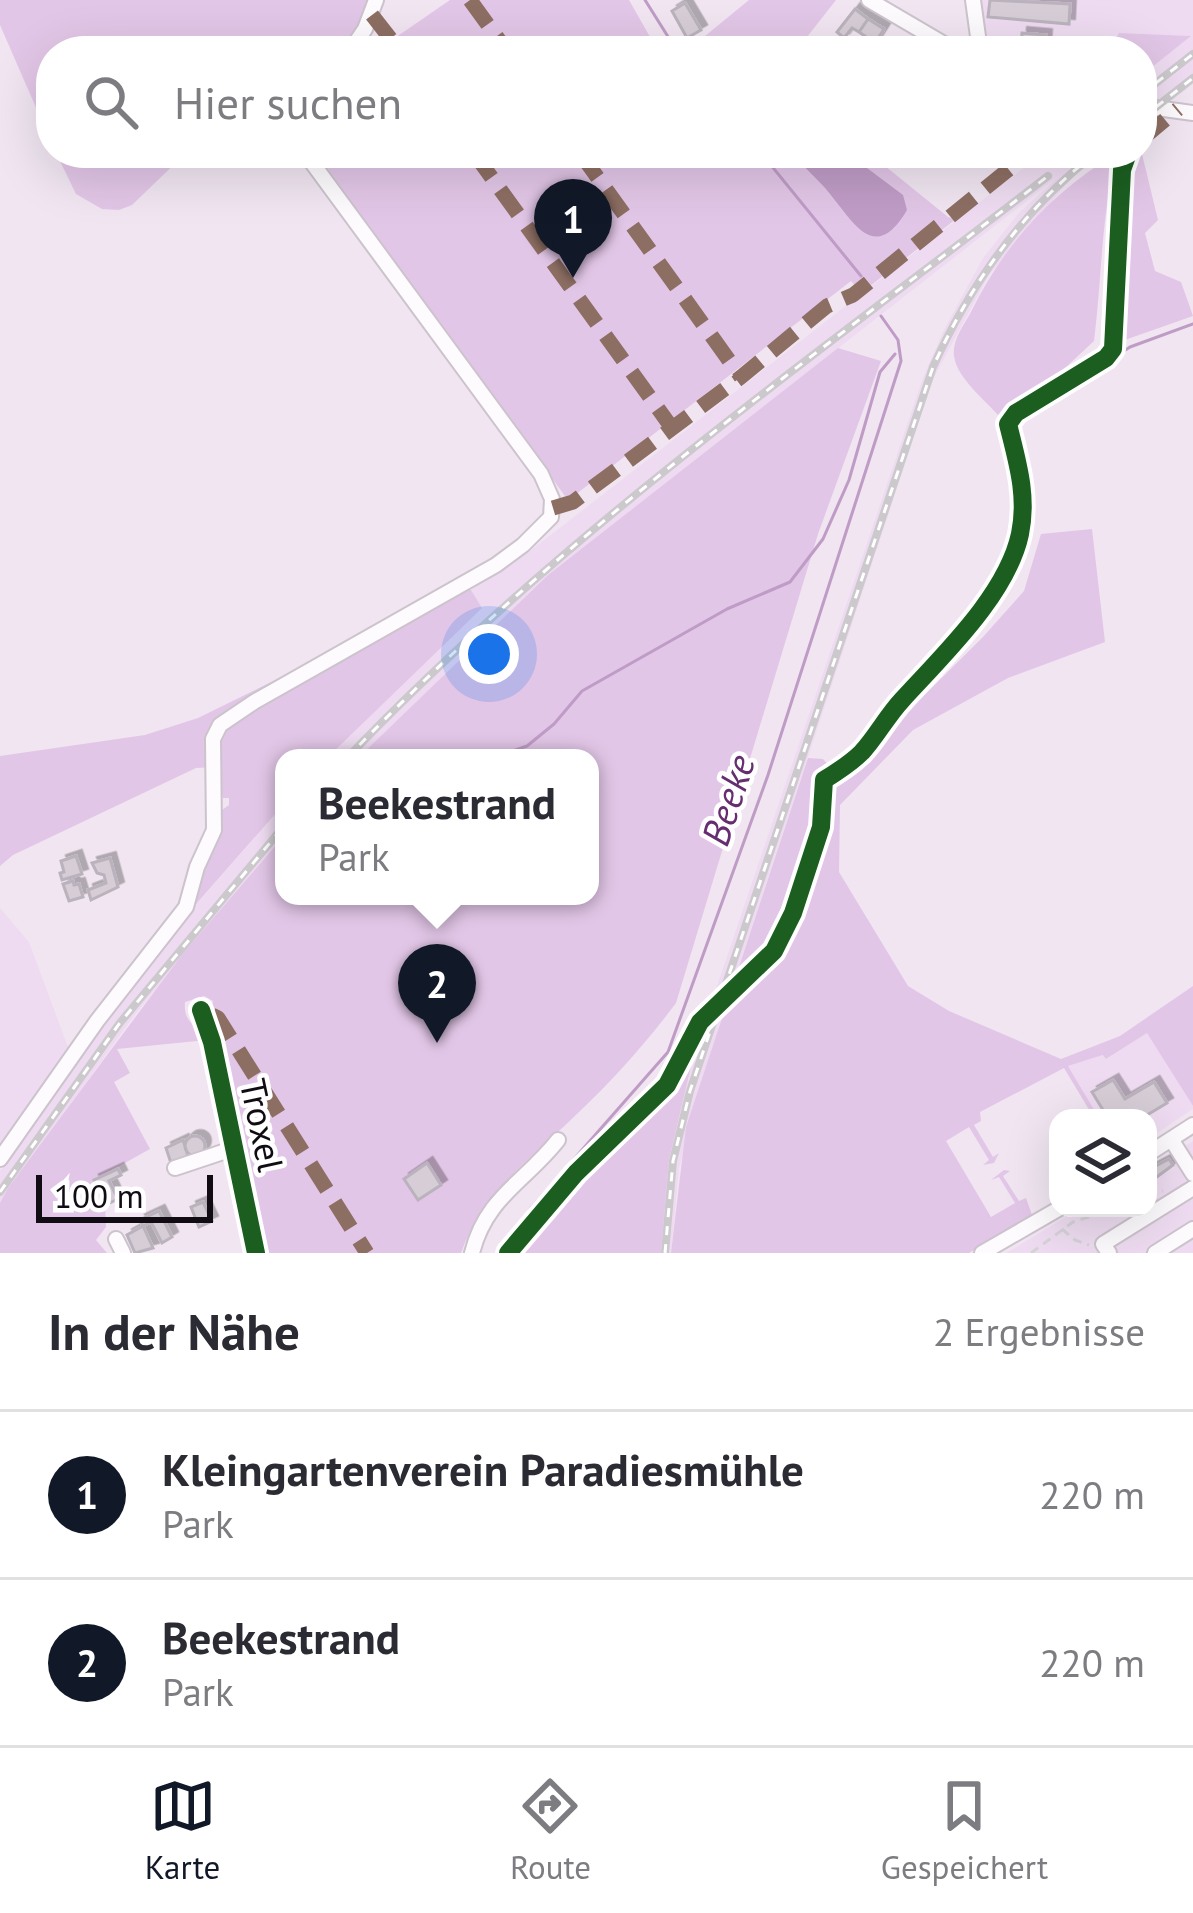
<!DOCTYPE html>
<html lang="de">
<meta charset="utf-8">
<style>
:root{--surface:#fff;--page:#f2f2f3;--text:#2b2b33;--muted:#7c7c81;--line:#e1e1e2;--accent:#111827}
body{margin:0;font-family:"PT Sans",sans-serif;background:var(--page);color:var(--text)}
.controls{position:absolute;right:36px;bottom:36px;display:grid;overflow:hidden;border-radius:24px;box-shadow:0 12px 48px #0002}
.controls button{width:108px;height:108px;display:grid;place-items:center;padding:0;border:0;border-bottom:3px solid var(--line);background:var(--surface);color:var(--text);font:60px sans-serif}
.scale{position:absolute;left:36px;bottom:30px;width:177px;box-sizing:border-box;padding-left:12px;border:6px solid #110b13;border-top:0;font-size:33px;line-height:42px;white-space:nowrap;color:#110b13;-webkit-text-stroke:9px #fff;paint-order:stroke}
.you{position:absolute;left:489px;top:654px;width:42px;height:42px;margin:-30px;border:9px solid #fff;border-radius:50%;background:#1a73e8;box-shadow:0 0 0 18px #1a73e833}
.badge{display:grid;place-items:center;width:78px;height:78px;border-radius:50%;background:var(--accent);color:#fff;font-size:39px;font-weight:700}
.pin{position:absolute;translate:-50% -99px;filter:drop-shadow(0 3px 6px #0008)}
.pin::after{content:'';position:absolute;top:63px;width:42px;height:36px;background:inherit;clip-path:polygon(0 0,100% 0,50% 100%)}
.popup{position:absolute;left:275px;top:749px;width:324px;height:156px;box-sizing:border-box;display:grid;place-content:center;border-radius:24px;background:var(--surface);filter:drop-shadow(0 3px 9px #0005);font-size:39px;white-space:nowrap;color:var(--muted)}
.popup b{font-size:45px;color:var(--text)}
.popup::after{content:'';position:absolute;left:50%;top:100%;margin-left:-24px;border:24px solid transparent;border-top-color:var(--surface)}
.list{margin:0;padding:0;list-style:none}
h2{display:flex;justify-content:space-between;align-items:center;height:156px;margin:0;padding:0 48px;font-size:51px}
h2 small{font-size:39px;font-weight:400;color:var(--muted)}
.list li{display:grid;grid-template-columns:78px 1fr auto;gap:36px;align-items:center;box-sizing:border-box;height:168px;padding:0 48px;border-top:3px solid var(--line)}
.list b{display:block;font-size:45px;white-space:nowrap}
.list p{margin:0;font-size:39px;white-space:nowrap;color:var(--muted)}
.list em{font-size:39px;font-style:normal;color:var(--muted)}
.icon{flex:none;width:66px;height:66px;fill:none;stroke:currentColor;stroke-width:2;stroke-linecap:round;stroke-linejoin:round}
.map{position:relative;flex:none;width:1193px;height:1253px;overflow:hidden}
.search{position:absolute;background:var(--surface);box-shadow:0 12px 48px #0002;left:36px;right:36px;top:36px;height:132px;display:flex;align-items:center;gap:30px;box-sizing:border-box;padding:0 42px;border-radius:48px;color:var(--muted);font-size:45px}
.sheet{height:492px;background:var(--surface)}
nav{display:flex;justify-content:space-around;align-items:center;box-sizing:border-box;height:168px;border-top:3px solid var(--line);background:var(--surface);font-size:33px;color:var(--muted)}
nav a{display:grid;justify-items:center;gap:6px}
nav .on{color:var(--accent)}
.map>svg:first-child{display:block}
</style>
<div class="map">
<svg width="1193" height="1253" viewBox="0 0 1193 1253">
<defs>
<filter id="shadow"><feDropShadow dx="5.5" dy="-5.5" stdDeviation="0" flood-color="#0004"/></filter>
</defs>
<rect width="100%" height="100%" fill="#f0e5f1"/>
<path fill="#eedbf1" d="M979,0H1193V84L1142,123V75L1189,36L1119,33L1108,51H989L982,31Z
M1043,153H1102L1073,176L989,275L933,379L718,1029L679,1168L671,1253H661L669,1160L694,1054L923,378L944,330L983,258L1018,214L1061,174L548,575L358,758H327L481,608L471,590L530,551Z
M284,804V836L136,1013L0,1203V1171L105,1019L162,944Z
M0,908L29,942L69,1050L0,1145Z
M1148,1032L1193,1106V1109L1148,1139V1118H1099L1068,1066L1104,1055L1107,1059Z
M1193,1141V1253H1006L1081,1208H1148V1170Z"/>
<path fill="#e2c6e7" d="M0,0H370L359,28L342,51H51V142L0,25Z
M450,0H629L658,51H376Z
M749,0H836L796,51H734L719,37L704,46L708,51H676L688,50Z
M1119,33L1191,36L1142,75V51H1108Z
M56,153H186L132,205L119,210L102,209L76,194Z
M315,153H791L827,190L854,161L847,153H869L948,217L956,219L861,293L851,281L575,495L565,496Z
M1117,153C1101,214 1102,278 1094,341L1051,381L998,415C984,399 957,378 954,356C952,341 963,326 970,314C1004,244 1051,193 1117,153Z
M1142,154L1158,220L1145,233L1155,271L1181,282L1193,316L1119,342L1129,171Z
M838,348L881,361L818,534L676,1003C646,1043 614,1079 578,1113C533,1157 482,1192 461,1253H260L210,1016L213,1001L204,996L185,1002C183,1023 196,1024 207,1040L117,1049L130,1073L114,1082L150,1149L94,1180L105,1205L106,1227L96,1240L107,1253H0V1203L8,1188L184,952L284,836V896H590V758H358L548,575Z
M1092,529L1105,642L1008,678L913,730L840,805L839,872L908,986L949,1011L1061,1059L1120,1036L1193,986V1106L1147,1033L1106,1059L1103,1055L1068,1066L1099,1118H1094L1064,1068L980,1112L981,1121L974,1125L993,1157L999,1153L994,1163L983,1165L989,1160L969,1127L946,1141L991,1217L1015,1203L999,1177L991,1180L1004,1170L1010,1171L1003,1176L1019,1201L1026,1198L1032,1215L969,1253H671L686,1127L808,758L823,759L841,778L983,637L1024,591L1041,534Z
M453,582L471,590L482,608L327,758H284V804L190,911L219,812L229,805V798H223L216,767L196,768L13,855L0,866V756L145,735L198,718L328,654Z
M688,1053L694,1054L669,1160L661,1253H512L574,1181L671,1086Z"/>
<path fill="#bf9cc6" d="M791,153H847L903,195L907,210C873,268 851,217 825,188C814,176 802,165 791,153Z"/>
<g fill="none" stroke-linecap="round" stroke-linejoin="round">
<path stroke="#bf9cc6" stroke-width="3" d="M645,0L677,51
M761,153L861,276
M1046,401L1130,347L1193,324
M492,758L527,746L554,724L582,691L727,609L790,582L823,539L849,480L880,372L895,354
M500,1253L531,1208L668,1052L768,775L901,361L898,340L881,316"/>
</g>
<path fill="#d6cdd7" stroke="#bab2bc" stroke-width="3" filter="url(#shadow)" d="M990,0L1070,4L1069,24L988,17Z
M685,3L701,30L687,38L672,11Z
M855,9L868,19L859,32L852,28L844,38L837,32Z
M868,19L884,29L875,43L859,32Z
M1022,33L1046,35L1045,51H1021Z
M76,856L82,874L62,880L60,873L64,872L61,861Z
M110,858L118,887L91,900L88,890L106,883L104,875L97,873L92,863Z
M73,881L74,885L79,884L83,897L69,901L63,884Z
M1113,1080L1125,1099L1154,1082L1167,1103L1142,1118H1108L1092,1092Z
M185 1146a10 10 0 1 1 20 0a10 10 0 1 1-20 0Z
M183,1140L188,1156L171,1163L166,1148Z
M1169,1159L1173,1165L1150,1182L1148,1170Z
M427,1163L441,1185L418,1200L404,1179Z
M118,1169L121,1175L109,1181L118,1199L105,1205L94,1180Z
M203,1202L212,1221L199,1227L191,1207Z
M159,1211L172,1237L162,1243L151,1222L143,1226L140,1220Z
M143,1226L153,1248L135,1253L127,1235Z"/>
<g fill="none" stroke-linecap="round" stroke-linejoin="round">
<g stroke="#ccc3cd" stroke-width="18">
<path id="minor" d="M869,0L956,51
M973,0L980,51
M350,51L365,29L376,0
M1142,106L1193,113
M201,1010L212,1042L256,1253
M1171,1139L1193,1174
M1148,1154L1193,1125
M0,1159L97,1021L186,907L197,867L214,830L213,739L220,725L254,702L496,565L523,545L551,517L552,499L541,474L305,153
M175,1168L232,1149
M116,1239L123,1253
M472,1253C486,1197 525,1182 558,1140
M982,1253L1060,1208
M1109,1253L1103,1244L1193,1188
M1155,1253L1193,1229"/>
</g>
<path stroke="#d6d3d8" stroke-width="3" stroke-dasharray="9 6" stroke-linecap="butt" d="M1148,1197L1163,1191
M1062,1229L1075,1240L1089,1245
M1031,1253L1073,1222L1117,1208"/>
<use href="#minor" stroke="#fdfbfd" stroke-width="14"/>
<g stroke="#ccc9cc" stroke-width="8">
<path id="rail" d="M1142,94L1193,54
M1142,118L1193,78
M347,758C557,538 808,361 1048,176
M0,1192L119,1024L284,826
M665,1253L673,1161L690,1091L933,367C971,283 1022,210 1096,153"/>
</g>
<use href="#rail" stroke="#fff" stroke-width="3" stroke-dasharray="9" stroke-linecap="butt"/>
<path stroke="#8d6e63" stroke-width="15" stroke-dasharray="30 15" stroke-linecap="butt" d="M470,0L507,51
M372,15L400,51
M1142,139L1178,109
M474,153L672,428
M580,153L741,377
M553,508L573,502L741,377L827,306L853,295L1029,153
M212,1015L218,1018L367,1253"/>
<g stroke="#fff" stroke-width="26">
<path id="cycleway" d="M201,1010L212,1042L256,1253
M508,1253L576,1173L667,1085L700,1022L774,951L793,913L821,827L824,780C837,772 851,763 862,752C876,737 887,716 902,700C942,656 1007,595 1020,534C1028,495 1017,461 1008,424L1016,413L1106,358L1113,349L1122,170L1128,153"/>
</g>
<use href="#cycleway" stroke="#1b5e20" stroke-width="18"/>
</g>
<g text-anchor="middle" stroke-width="9" stroke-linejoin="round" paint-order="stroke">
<g font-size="36" fill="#110b13" stroke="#fff">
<text transform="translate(262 1125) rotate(78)" y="13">Troxel</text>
</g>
<g font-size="39" font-style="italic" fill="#662d71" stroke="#fff">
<text transform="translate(728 800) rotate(-72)" y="14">Beeke</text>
</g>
</g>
</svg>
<div class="controls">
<button><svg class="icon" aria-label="layers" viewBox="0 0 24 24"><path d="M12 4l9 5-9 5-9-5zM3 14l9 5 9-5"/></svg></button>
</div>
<div class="scale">100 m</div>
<div class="you"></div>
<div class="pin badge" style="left:573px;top:278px">1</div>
<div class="pin badge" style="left:437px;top:1043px">2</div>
<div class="popup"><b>Beekestrand</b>Park</div>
<div class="search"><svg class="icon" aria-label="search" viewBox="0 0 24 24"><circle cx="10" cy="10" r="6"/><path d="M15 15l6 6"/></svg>Hier suchen</div>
</div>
<section class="sheet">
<h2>In der Nähe<small>2 Ergebnisse</small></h2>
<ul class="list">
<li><span class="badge">1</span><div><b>Kleingartenverein Paradiesmühle</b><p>Park</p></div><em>220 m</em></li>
<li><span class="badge">2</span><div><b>Beekestrand</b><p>Park</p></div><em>220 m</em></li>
</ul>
</section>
<nav>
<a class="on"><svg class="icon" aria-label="map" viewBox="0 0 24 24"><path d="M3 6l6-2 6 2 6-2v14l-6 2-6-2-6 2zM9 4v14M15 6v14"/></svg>Karte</a>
<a><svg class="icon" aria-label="directions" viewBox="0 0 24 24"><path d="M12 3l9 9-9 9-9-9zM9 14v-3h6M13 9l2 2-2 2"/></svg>Route</a>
<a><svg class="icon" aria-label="saved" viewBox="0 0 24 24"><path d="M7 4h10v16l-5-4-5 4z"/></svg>Gespeichert</a>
</nav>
